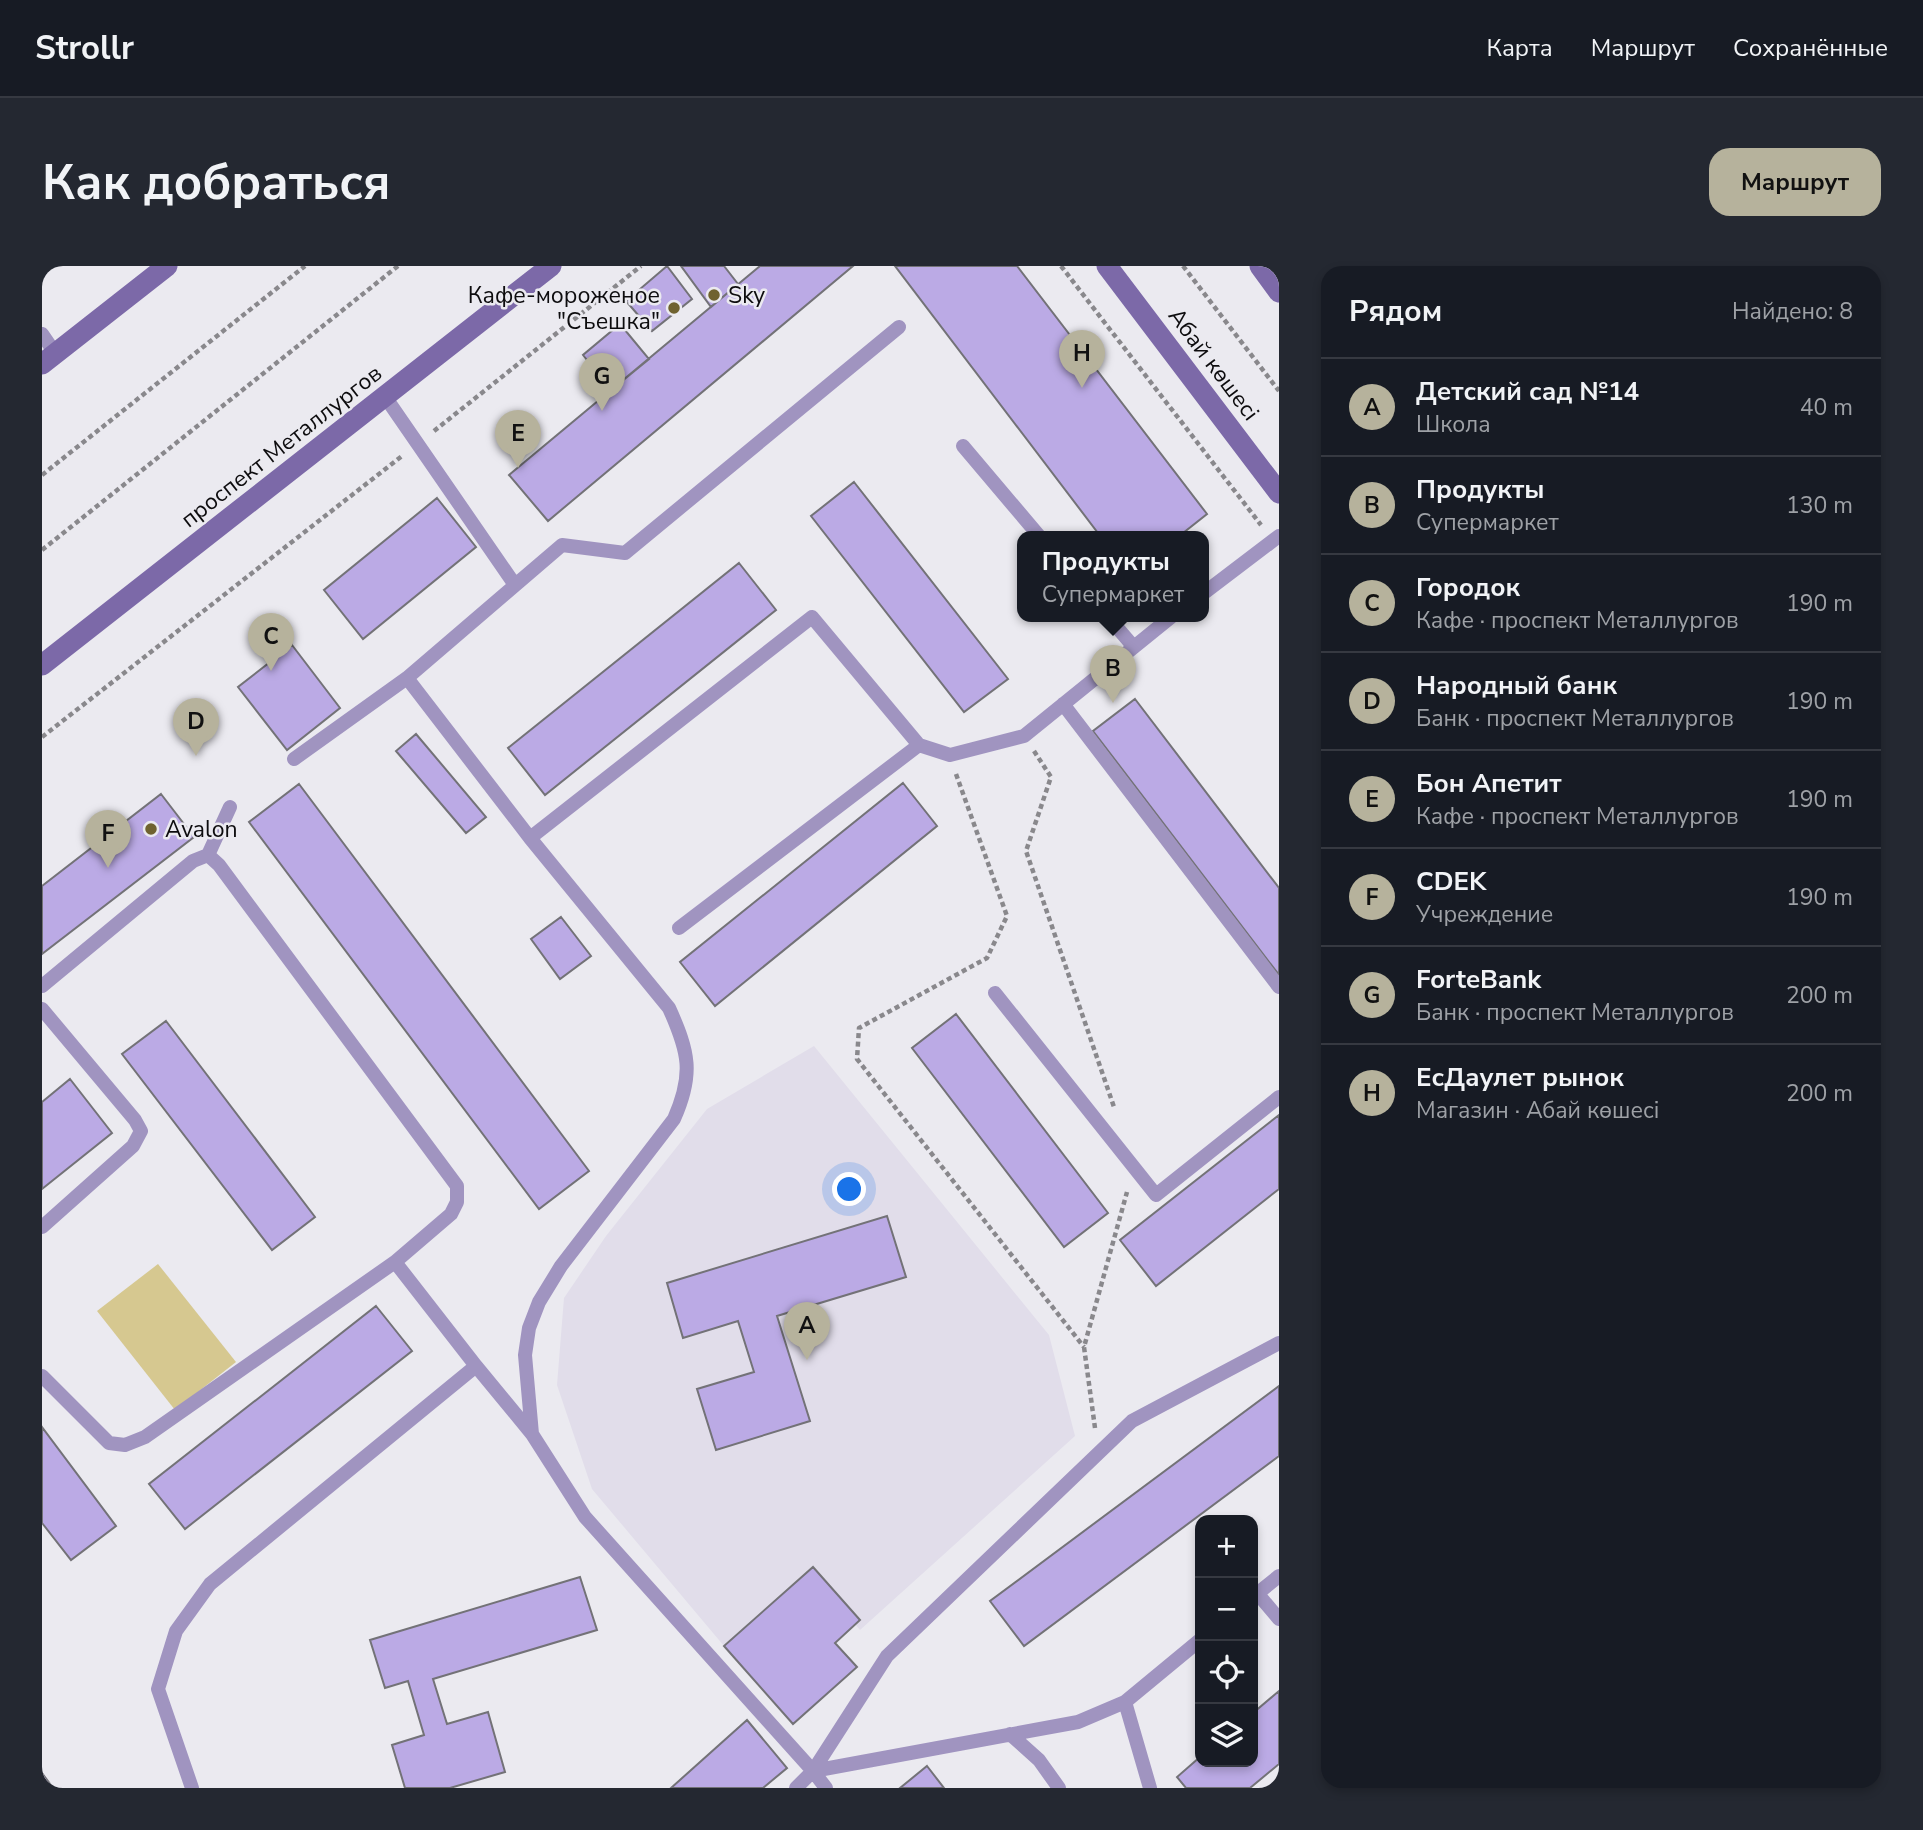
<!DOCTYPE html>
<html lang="ru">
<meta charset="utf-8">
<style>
:root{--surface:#171b24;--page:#242831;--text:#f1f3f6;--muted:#9ea1a6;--line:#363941;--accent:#b6b29c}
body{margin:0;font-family:"Nunito Sans",sans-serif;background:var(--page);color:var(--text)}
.controls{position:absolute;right:21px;bottom:21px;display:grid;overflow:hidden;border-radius:14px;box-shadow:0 4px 10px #0003}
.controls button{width:63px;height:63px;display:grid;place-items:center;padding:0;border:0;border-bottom:2px solid var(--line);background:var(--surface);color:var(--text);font:35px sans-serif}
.you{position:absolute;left:808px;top:924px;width:24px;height:24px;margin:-18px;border:5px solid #fff;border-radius:50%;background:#1a73e8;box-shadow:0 0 0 10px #1a73e833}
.badge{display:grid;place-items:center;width:46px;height:46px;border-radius:50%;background:var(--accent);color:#111;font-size:23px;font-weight:700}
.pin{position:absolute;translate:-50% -58px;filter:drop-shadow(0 2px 4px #0008)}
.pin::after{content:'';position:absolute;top:37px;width:24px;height:21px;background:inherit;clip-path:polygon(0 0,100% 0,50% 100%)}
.popup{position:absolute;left:975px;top:265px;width:192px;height:91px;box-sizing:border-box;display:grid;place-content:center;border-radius:14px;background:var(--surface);filter:drop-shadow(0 2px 5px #0005);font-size:23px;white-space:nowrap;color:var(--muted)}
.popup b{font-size:26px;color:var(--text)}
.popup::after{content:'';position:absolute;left:50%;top:100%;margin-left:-14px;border:14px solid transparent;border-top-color:var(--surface)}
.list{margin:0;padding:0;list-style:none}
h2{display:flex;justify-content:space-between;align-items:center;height:91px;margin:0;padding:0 28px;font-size:30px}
h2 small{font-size:23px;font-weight:400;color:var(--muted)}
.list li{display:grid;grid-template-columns:46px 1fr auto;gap:21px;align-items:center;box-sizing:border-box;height:98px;padding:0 28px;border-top:2px solid var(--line)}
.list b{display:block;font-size:26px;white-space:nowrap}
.list p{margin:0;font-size:23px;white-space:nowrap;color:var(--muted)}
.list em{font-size:23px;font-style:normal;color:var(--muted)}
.icon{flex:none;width:38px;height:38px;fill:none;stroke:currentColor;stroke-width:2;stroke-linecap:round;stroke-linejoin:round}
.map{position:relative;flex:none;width:1237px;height:1522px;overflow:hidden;border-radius:21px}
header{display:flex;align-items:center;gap:42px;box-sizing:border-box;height:98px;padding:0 35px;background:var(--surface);border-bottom:2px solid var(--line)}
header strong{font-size:33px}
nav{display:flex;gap:38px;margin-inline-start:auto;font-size:24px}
.intro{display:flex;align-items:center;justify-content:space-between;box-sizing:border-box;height:168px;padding:0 42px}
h1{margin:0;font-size:49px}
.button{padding:18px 32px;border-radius:21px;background:var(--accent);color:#111;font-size:24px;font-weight:700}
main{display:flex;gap:42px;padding:0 42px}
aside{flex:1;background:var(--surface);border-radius:21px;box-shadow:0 4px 10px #0003}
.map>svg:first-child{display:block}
</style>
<header>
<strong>Strollr</strong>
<nav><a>Карта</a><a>Маршрут</a><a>Сохранённые</a></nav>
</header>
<div class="intro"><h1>Как добраться</h1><a class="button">Маршрут</a></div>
<main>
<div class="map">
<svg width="1237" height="1522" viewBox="0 0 1237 1522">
<rect width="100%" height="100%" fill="#ebeaf0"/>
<path fill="#e1ddea" d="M772,780L1007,1069L1033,1170L818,1364L813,1358L818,1354L770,1301L682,1380L550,1223L515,1119L522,1032L564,970L665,843Z"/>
<path fill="#d6c890" d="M116,998L194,1096L133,1144L55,1045Z"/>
<path fill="#bbaae5" stroke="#737277" stroke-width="2" d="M625,0L650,33L610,65L584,35Z
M639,0H682L696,18L669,41Z
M718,0H811L506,255L467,209Z
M853,0H975L1165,248L1136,271H1059Z
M578,58L607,93L569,124L541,89Z
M812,216L966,413L922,446L769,250Z
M395,232L434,281L321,373L282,324Z
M697,297L734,344L503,529L466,482Z
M250,379L298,442L245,484L196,421Z
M1093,433L1237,622V709L1051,465Z
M374,468L444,551L424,567L354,485Z
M861,517L895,560L673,740L638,696Z
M257,518L547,905L497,943L207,556Z
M119,528L152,571L0,688V620Z
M519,651L549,690L518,713L489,673Z
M914,748L1066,947L1022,981L870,782Z
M124,755L273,951L230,984L80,788Z
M28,813L70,867L0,923V836Z
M1237,849V923L1114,1020L1078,974Z
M845,950L864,1011L735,1050L768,1155L674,1184L655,1123L712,1106L696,1055L641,1072L625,1017Z
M334,1040L370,1085L143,1263L107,1218Z
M1237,1120V1190L982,1380L948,1335Z
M0,1161L74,1260L29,1294L0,1257Z
M771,1301L818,1354L793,1377L815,1401L751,1458L682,1380Z
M538,1311L555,1364L391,1413L405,1458L446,1446L463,1506L408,1522H363L350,1479L382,1469L366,1415L343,1422L328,1374Z
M1237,1425V1498L1208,1522H1144L1135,1511L1158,1491V1496H1211V1447Z
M705,1454L745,1502L721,1522H629Z
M885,1500L902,1522H858Z
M0,1507L11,1522H0Z"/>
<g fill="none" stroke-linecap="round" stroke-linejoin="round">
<path stroke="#89888c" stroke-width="4.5" stroke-dasharray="5 3.5" stroke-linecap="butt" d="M1019,0L1219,259
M1141,0L1237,125
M392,165L599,0
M0,209L263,0
M0,284L356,0
M0,471L360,190
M992,485L1009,511L984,585L1072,841
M914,508L965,650L945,692L817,762L815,793L1042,1081
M1053,1162L1042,1081L1085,926"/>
<path stroke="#a094c0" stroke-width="14" d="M0,68L13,87
M344,132L473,319
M921,180L998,271
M1162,327L1237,270
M1066,351L1091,380
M365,412L488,572L770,351L877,479L637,662
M1021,438L1237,721
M877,479L908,489L982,470L1129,351
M252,493L365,412L520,279L583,287L857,61
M488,572L627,742C647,786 652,808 632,853L519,1000L497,1036L487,1062L483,1089L490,1168
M166,589L188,541
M0,720L151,595L166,589L177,599L415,920V936L409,948L353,996
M953,727L1114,929L1237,831
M0,743L93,854L99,865L91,880L0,961
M434,1100L490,1168L543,1251L771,1505L845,1390L1090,1155L1237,1077
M0,1110L67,1177L83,1179L103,1171L353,996L434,1100L168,1318L134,1365L116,1423L150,1522
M1215,1327L1237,1353
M1211,1331L1237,1310
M1083,1436L1108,1522
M968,1468L997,1494L1017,1522
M771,1505L784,1522
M754,1522L771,1505L1036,1456L1083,1436L1158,1374"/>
<path stroke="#7c69a8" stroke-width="21" d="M1065,0L1237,227
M1218,0L1237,26
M0,98L125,0
M0,399L509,0"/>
</g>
<g fill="#6f622f" stroke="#ebeaf0" stroke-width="2.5">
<circle cx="672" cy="29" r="7"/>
<circle cx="632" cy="42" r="7"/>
<circle cx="109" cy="563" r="7"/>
</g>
<g text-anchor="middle" stroke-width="5" stroke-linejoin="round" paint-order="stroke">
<g font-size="23" fill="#0d0c0e" stroke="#ebeaf0" text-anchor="start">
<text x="618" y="37" text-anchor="end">Кафе-мороженое<tspan x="618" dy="26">"Cъешка"</tspan></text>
<text x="686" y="37">Sky</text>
<text x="123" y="571">Avalon</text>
</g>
<g font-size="23" fill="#0d0c0e" stroke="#ebeaf0">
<text transform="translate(1172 98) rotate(53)" y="8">Абай көшесі</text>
<text transform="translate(239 180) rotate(-38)" y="8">проспект Металлургов</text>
</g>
</g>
</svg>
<div class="controls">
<button>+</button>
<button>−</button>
<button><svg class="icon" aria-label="locate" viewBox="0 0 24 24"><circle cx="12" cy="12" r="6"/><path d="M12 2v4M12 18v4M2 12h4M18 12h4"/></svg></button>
<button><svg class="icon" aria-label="layers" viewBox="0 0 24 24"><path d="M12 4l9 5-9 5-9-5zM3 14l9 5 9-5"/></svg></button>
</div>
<div class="you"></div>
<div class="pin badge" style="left:765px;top:1094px">A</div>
<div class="pin badge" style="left:1071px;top:437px">B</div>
<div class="popup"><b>Продукты</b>Супермаркет</div>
<div class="pin badge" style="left:229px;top:405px">C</div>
<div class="pin badge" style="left:154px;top:490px">D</div>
<div class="pin badge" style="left:476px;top:202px">E</div>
<div class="pin badge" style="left:66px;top:602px">F</div>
<div class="pin badge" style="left:560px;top:145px">G</div>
<div class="pin badge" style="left:1040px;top:122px">H</div>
</div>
<aside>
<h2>Рядом<small>Найдено: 8</small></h2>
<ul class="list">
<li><span class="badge">A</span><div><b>Детский сад №14</b><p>Школа</p></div><em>40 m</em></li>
<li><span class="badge">B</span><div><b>Продукты</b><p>Супермаркет</p></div><em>130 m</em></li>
<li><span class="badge">C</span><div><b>Городок</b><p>Кафе · проспект Металлургов</p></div><em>190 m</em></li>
<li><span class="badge">D</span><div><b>Народный банк</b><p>Банк · проспект Металлургов</p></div><em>190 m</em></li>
<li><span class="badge">E</span><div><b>Бон Апетит</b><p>Кафе · проспект Металлургов</p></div><em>190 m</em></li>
<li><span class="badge">F</span><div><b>CDEK</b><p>Учреждение</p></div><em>190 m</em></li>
<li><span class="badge">G</span><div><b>ForteBank</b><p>Банк · проспект Металлургов</p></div><em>200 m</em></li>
<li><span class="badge">H</span><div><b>ЕсДаулет рынок</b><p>Магазин · Абай көшесі</p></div><em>200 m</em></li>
</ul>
</aside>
</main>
